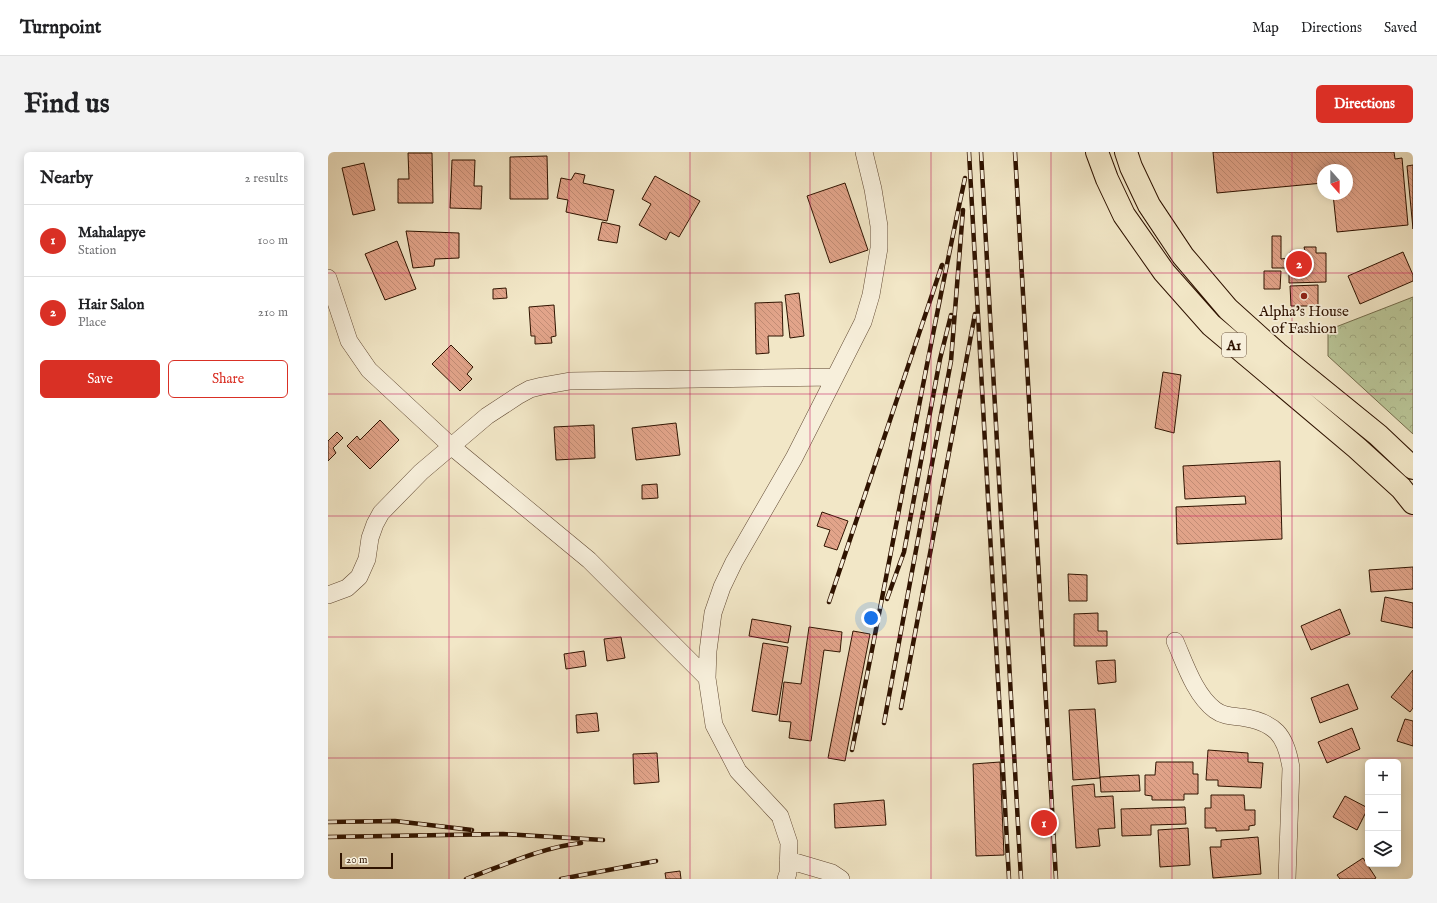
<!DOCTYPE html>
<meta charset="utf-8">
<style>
:root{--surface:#fff;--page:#f2f2f2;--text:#202124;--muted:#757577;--line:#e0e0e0;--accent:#d93025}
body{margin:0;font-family:"IM FELL English",serif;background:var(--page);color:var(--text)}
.controls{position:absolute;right:12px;bottom:12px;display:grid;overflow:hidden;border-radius:6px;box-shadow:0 2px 10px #0003}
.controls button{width:36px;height:36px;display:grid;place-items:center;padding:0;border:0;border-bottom:1px solid var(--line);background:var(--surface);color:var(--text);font:20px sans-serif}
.compass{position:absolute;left:989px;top:12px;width:36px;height:36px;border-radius:50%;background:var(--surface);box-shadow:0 2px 10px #0003;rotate:159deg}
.scale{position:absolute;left:12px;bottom:10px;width:53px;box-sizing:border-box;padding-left:4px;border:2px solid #2f1300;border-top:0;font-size:11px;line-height:14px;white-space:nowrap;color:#2f1300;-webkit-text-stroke:3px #f7efdb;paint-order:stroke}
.you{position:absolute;left:543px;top:466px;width:14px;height:14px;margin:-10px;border:3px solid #fff;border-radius:50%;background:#1a73e8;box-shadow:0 0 0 6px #1a73e833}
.badge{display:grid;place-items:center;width:26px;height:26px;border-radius:50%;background:var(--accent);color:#fff;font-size:13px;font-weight:700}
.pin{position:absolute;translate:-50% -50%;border:2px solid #fff;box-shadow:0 1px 4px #0006}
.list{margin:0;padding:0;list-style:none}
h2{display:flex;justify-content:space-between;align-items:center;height:52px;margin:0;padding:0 16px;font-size:17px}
h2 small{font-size:13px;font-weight:400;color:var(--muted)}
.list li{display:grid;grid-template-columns:26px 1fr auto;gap:12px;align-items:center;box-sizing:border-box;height:72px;padding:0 16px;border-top:1px solid var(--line)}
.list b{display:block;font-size:15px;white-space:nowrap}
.list p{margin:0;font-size:13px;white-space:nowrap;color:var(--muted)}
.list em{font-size:13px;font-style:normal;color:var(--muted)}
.actions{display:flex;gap:8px;padding:12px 16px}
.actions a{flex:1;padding:9px 0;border:1px solid var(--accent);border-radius:6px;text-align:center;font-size:14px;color:var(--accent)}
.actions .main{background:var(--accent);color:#fff}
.icon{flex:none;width:22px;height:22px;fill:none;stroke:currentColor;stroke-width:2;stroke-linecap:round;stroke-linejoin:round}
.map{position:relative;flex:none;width:1085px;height:727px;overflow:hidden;border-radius:6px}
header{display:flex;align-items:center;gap:24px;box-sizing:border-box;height:56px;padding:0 20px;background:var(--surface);border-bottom:1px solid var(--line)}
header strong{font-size:19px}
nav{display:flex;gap:22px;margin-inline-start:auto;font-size:14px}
.intro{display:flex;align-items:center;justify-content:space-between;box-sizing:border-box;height:96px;padding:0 24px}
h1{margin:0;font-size:28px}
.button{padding:10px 18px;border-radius:6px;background:var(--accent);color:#fff;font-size:14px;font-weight:700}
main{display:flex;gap:24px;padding:0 24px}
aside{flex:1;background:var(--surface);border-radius:6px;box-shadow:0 2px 10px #0003}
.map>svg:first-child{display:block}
</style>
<header>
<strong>Turnpoint</strong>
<nav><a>Map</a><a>Directions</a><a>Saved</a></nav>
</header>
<div class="intro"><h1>Find us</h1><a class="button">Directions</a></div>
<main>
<aside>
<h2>Nearby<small>2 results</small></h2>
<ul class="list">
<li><span class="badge">1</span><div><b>Mahalapye</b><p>Station</p></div><em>100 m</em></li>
<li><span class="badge">2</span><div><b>Hair Salon</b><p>Place</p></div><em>210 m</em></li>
</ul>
<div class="actions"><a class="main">Save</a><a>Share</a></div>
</aside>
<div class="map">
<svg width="1085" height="727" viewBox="0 0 1085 727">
<defs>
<pattern id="forest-crowns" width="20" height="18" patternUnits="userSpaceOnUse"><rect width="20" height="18" fill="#b9c597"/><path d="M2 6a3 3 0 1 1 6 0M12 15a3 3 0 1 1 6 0" fill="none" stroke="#9fa880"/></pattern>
<pattern id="building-back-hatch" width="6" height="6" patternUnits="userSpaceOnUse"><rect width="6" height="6" fill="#e2a48a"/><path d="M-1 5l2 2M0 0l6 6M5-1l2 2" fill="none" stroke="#c28c75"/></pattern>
</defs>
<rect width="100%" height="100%" fill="#f2e7c7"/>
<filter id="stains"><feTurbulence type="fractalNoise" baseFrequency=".005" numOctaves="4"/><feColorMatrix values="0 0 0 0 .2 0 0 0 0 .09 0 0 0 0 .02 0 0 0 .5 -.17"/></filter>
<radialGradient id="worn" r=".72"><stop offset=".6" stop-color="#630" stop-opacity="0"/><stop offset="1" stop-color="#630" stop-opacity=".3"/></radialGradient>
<path fill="url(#forest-crowns)" stroke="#746c4c" d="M1085,145V282L1000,204V178Z"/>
<path fill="url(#building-back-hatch)" stroke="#2f1300" d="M885,0H1066L1067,7L1074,6L1080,73L1009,80L1005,42H1019V18H995V31L889,41Z
M80,1H104L105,51H70V27H81Z
M219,4L220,47H182V5Z
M124,8H147L146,34H154L153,57L122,56Z
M36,11L47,58L25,63L14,16Z
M1085,13V77L1079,14Z
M247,21L257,23L255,31L286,38L279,69L238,60L240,48L229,46L233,26L243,28Z
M327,24L372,49L351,85L342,80L338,88L311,73L323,52L314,47Z
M517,31L540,98L502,111L479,44Z
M274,70L292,74L289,91L270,88Z
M78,79L131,81V106L107,107L106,114L85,116Z
M944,84H953V107L962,106V100L977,99L976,95H988V101H998V130L961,131V116H944Z
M69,89L88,137L57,148L37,102Z
M1075,100L1085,123V129L1032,152L1020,124Z
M936,119H953L952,137H936Z
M990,133V154H963L962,134Z
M178,136L179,146L165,147V137Z
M471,141L476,184L462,186L457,143Z
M454,150L455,184H440L441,201L428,202L427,151Z
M226,153L228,184L223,185L224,191L207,192V184H203L201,155Z
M123,193L145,215L139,222L144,227L132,239L104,212Z
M835,220L853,223L846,281L827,276Z
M52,268L71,288L42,317L19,294L29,284L32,288Z
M348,271L352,303L308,308L304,276Z
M266,273L267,306L228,308L226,275Z
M9,280L15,286L5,296L8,301L0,309V289Z
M952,309L954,387L849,392L848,355L918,352L917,344L857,347L855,314Z
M329,332L330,346L314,347V333Z
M494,360L520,369L509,398L496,394L502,378L489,374Z
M1085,415V437L1043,440L1041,418Z
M740,422L759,423V449H741Z
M1057,445L1085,451V476L1053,469Z
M1012,457L1022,482L983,498L973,474Z
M770,461V479H779V494H746V462Z
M424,467L463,474L460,491L421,484Z
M481,475L514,480L512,500L496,498L483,589L461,586L463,570L451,569L456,530L473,532Z
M525,479L542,482L517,609L500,606Z
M293,485L297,506L279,509L276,487Z
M435,491L460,495L449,563L424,559Z
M256,499L258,514L238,517L236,502Z
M787,508L788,530L770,532L768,509Z
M1085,518V556L1082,560L1063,545Z
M1020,532L1030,557L992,571L983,546Z
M767,557L772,626L745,628L741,558Z
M269,561L271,579L249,581L248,563Z
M1077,567L1085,569V594L1069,589Z
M1024,576L1032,597L999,611L990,590Z
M880,598L920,601V610L935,611L933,636L890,634V628H878Z
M329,601L331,630L306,632L305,602Z
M672,610L676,703L648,704L645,612Z
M828,610H865V622H870V642H856V648H824V644L817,643V623H827Z
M811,623L812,639L773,640L772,625Z
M766,632L767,645L785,644L787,676L770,677L772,694L748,696L744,634Z
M883,643H916L917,658H927V673L921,674V678L888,679V676H877V656H883Z
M1017,644L1040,656L1029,678L1005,665Z
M556,648L558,673L507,676L506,652Z
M857,655L858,672L823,673V683L794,684L793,657Z
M860,676L862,713L832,715L830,678Z
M930,685L933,722L885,726L882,695H893V688Z
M1035,706L1048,726L1046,727H1012L1009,723Z
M352,719L353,727H338L337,721Z"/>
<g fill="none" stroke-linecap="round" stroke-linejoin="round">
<g stroke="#604832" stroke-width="18">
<path id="minor" d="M0,126L21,189L41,218L123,294L261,408L379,526
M0,443L19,436L31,425L39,407L42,386L47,372L53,361L93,320L159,264L191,243L202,237L214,234L242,229L507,225
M847,489C857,512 867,543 887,558C895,564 903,564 913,565C947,570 958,583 963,616L959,727
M460,708L504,721L513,727
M458,727L460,721L461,691L452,664L410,619L386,573L379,526L380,499L385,461L394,435L406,410L466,306L535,170L543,143L551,96V74L545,37L536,0"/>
</g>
<g stroke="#2f1300" stroke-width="24">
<path id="trunk" d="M769,0L779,27L796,63L836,120L883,173L1029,296L1073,336L1085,351
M798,0L803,15L821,53L855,104L900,157L949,201L1050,283L1085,316"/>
</g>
<use href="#minor" stroke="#f7efdb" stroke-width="17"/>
<use href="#trunk" stroke="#f2e7c7" stroke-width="22"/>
<g stroke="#2f1300" stroke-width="4.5">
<path id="rail" d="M641,0L681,727
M653,0L693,727
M687,0L728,727
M559,447L576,400L612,207L623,163
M501,450L614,113
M573,556L647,162
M556,571L623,209L635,58
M524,598C563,408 596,216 637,26
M0,670L67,669L144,678
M0,685L175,682L275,688
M138,727C174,714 215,695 253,691
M233,727L328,709"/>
</g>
<use href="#rail" stroke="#f7efdb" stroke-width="3" stroke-dasharray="9" stroke-linecap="butt"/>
</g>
<path fill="none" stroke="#c2185b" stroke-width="1" stroke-opacity="0.55" d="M121,0V727M241,0V727M362,0V727M482,0V727M603,0V727M723,0V727M844,0V727M964,0V727M0,121H1085M0,242H1085M0,364H1085M0,485H1085M0,606H1085"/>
<circle fill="#8f2418" stroke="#f7efdb" stroke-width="1.5" cx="976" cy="144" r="4"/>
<g text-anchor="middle" stroke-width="3.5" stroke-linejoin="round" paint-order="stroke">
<rect fill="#f7efdb" stroke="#6b5542" stroke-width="1" x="894" y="181" width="24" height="24" rx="3"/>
<g font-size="14" font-weight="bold" fill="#2f1300">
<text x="906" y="198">A1</text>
</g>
<g font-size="15" fill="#2f1300" stroke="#f7efdb">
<text x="976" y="164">Alpha's House<tspan x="976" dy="17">of Fashion</tspan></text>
</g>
</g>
<rect width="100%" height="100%" filter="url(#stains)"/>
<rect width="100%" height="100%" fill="url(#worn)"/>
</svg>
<div class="controls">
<button>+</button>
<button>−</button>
<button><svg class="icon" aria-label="layers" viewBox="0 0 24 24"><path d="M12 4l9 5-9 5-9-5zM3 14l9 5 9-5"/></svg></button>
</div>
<svg class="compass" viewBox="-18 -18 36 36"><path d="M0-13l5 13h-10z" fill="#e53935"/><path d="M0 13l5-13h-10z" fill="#757577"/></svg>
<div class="scale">20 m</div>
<div class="you"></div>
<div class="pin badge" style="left:716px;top:671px">1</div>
<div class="pin badge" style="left:971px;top:112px">2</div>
</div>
</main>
